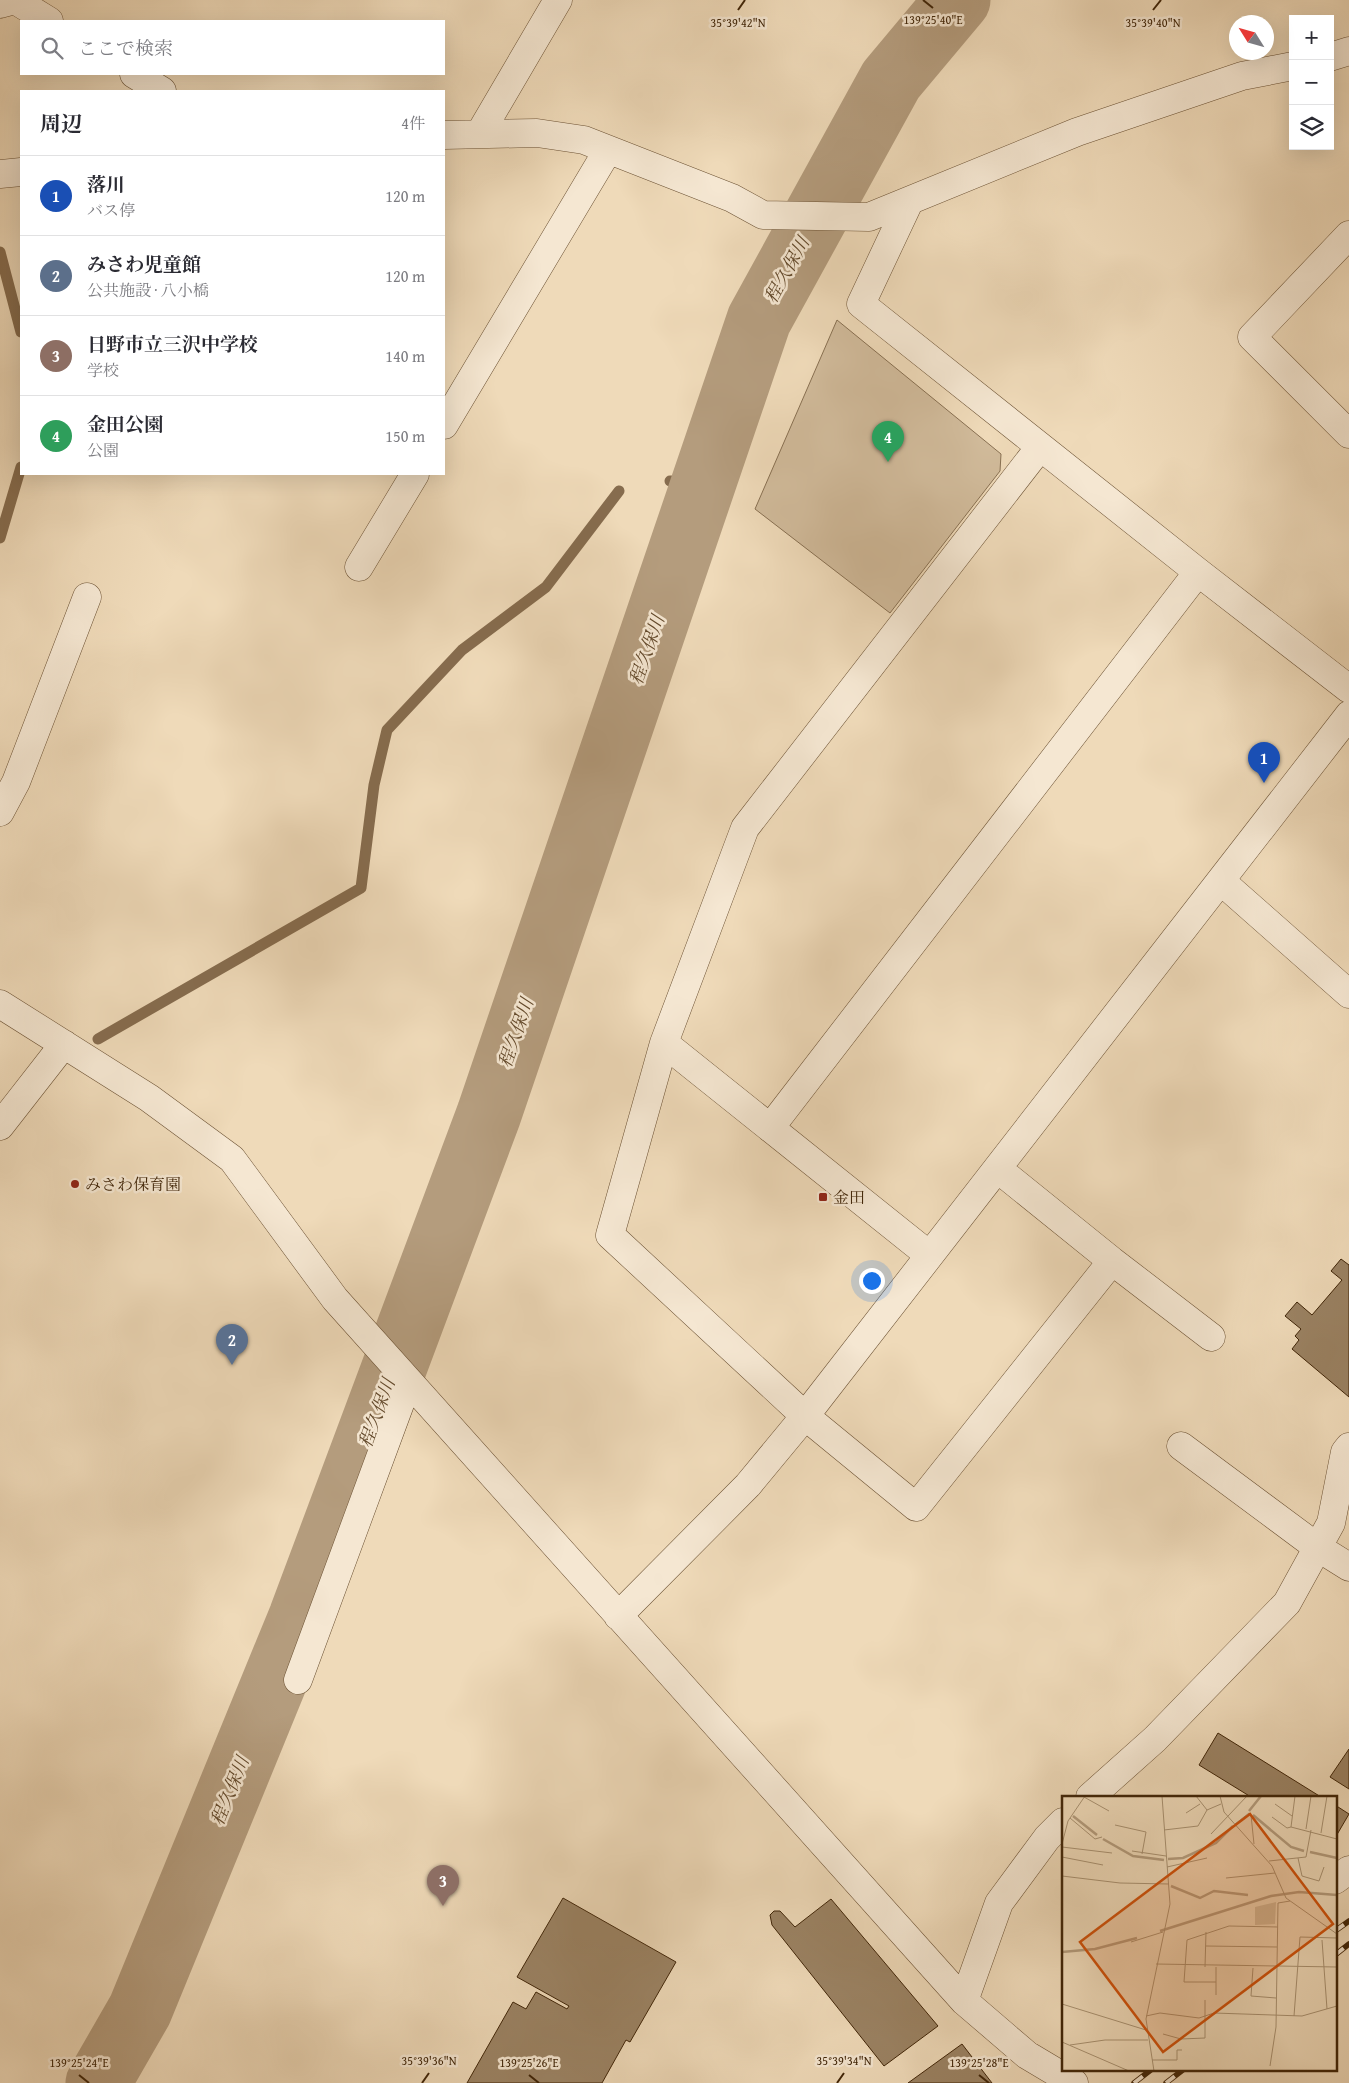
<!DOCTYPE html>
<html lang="ja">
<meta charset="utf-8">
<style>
:root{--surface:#fff;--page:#f2f2f3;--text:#2b2b33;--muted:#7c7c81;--line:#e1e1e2;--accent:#2563eb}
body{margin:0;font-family:"Gentium Book Plus","Noto Serif JP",serif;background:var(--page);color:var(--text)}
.controls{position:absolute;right:15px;top:15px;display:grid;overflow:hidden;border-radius:0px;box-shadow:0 5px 20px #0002}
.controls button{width:45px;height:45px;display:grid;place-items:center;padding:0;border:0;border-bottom:1px solid var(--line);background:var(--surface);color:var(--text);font:25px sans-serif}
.compass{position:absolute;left:1229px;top:15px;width:45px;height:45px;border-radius:50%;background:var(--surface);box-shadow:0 5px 20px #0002;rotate:307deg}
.you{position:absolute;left:871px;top:1280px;width:18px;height:18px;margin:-12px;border:4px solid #fff;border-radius:50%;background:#1a73e8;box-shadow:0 0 0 8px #1a73e833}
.badge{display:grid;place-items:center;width:32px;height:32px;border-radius:50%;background:var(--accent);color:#fff;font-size:16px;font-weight:700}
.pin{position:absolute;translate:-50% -41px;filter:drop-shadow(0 1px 2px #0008)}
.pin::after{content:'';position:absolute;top:26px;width:18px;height:15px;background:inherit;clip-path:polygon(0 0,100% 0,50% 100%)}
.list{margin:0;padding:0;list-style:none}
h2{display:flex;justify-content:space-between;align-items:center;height:65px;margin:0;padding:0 20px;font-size:21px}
h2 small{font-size:16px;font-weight:400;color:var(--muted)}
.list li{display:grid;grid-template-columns:32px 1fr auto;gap:15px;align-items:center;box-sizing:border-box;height:80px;padding:0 20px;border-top:1px solid var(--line)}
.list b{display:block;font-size:19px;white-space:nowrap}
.list p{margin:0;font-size:16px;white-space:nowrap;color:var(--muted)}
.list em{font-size:16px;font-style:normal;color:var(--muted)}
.icon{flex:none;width:28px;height:28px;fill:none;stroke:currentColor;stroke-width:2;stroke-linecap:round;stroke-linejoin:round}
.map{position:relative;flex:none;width:1349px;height:2083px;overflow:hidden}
.search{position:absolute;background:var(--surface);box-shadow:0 5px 20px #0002;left:20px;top:20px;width:425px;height:55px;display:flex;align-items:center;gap:12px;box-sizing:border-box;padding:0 18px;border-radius:0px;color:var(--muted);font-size:19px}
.panel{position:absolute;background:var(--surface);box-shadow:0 5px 20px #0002;left:20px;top:90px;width:425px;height:385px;border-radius:0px}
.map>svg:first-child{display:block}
</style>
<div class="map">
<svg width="1349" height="2083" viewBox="0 0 1349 2083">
<rect width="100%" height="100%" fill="#efdab9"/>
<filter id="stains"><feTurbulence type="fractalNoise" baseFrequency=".004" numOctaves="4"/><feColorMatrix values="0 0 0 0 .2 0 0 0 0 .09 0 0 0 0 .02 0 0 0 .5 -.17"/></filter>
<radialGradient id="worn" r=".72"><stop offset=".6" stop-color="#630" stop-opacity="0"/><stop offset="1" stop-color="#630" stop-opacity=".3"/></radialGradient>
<path fill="#d1bb9b" stroke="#887052" d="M837,320L1001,454L1000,471L890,613L755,509Z"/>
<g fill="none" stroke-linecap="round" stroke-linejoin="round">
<path stroke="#866c4e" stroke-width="11" d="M0,252L21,332
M670,481L703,482
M0,538L21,467
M98,1039L361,888L374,785L387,730L462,650L546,587L619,491"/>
<path stroke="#b49c7d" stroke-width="65" d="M98,2083L140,2010L301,1617L489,1114L759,320L891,80L958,0"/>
</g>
<path fill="#9b8364" stroke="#402508" d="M1341,1259L1349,1265V1397L1292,1349L1299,1340L1295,1336L1301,1329L1285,1316L1297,1302L1312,1315L1342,1280L1331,1271Z
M1218,1733L1321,1797H1251L1199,1765Z
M1349,1749V1789L1330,1777Z
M1335,1805L1349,1814L1335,1838Z
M563,1898L676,1962L630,2042L626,2040L602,2083H467L513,2002L526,2009L536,1992L567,2009L569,2006L517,1977Z
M831,1899L938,2026L884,2066L772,1925L770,1915L774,1911H780L795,1927Z
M962,2044L992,2083H908Z"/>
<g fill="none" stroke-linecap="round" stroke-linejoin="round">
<g stroke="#6c5234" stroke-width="29">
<path id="minor" d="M0,4L15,0L49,21
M1330,57L1349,51
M134,74L162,91
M480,133L558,0
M444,135L537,133L584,140L732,198L763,215L869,217L1077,132L1242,76L1293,66
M0,174L21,172
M909,202L861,304L1198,572L1349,689
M1349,235L1252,337L1349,434
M444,425L608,150
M1040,447L745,828L664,1043L610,1235L805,1416L916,1507L1112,1261
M359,567L415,474
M0,812L16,782L87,597
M1221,881L1349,994
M0,1004L149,1098L232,1159L335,1299L964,2001L1027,2055L1074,2083
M664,1043L929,1255
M0,1126L64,1044
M770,1128L1198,572
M998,1169L1112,1261L1211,1337
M1181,1446L1317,1547L1349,1567
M618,1616L748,1485L805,1416L1349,715
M298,1680L408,1382
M1090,1797L1155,1739L1287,1603L1331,1523L1345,1452L1349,1447
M1335,1880L1349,1870
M964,2001L999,1903L1047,1838L1063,1822"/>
</g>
<use href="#minor" stroke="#f5e7d2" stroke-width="28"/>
<g stroke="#402508" stroke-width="5.5">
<path id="rail" d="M1335,1931L1349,1921
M1335,1955L1349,1944
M1134,2083L1152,2069
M1166,2083L1184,2069"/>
</g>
<use href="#rail" stroke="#f5e7d2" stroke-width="4" stroke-dasharray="11" stroke-linecap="butt"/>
</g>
<path fill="none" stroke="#402508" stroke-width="2" d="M923,0L933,8M738,10L745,0M1153,10L1161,0M79,2075L89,2083M529,2075L539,2083M979,2075L989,2083M422,2083L429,2073M837,2083L844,2073"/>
<g fill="#8f2418" stroke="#f5e7d2" stroke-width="2">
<circle cx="75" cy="1184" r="5"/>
<rect x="818" y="1192" width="10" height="10" rx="2.5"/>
</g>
<g text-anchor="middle" stroke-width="5" stroke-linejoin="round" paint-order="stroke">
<g font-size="16" fill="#402508" stroke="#f5e7d2" text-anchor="start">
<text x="85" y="1190">みさわ保育園</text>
<text x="833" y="1203">金田</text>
</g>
<g font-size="18" font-style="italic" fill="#63492b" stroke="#f5e7d2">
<text transform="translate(787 270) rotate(-61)" y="6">程久保川</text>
<text transform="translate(647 650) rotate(-71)" y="6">程久保川</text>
<text transform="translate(516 1033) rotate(-71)" y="6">程久保川</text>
<text transform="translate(377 1413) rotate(-70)" y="6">程久保川</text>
<text transform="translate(230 1791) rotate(-68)" y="6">程久保川</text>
</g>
</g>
<g transform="translate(1062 1796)">
<rect width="275" height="275" fill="#efdab9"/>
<path d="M214,106L213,128L193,129V111Z" fill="#d1bb9b"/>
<path fill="none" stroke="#b49c7d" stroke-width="2.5" d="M187,15L199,0M191,19L229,51L242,55M11,20L35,39M41,43L71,60L102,64M248,56L275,62M106,63L121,62L154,47L171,30M109,90L138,102L152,95L186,99M98,135L209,100L237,96L275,99M0,156L33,153L75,142"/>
<path fill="none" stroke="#a99272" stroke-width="1" d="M134,0L145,14L159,8M158,0L162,16L210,70L224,102L275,138M233,0L229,31L275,43M22,1L47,15M213,8L230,20M124,17L138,8M210,21L225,32L229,31M8,22L33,43L40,41M173,28L187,17L189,19L192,48M53,29L84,36L80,58M244,33L249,0M102,34L136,30L145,14M259,37L265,0M149,38L185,0M0,48L6,25L23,0M0,51L50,57M70,55L104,60M0,61L41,69M236,62L240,80L257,85L262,71M207,65L244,61L249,34M105,71L145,62M0,80L58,87L107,88M164,82L213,77M260,144L265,213M69,146L101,136M144,150L215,151M94,168L275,171M143,171L144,136M191,172L189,200L214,202M154,186H122L125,144L167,130L216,131M154,199V171M0,208L84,234M84,220L98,217L137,222L152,217L240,220L275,210M232,220L238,141L275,142M101,238L119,243L143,242V204M0,246L67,275M8,249L43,244H86M90,264H115V254H120M208,270L214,231L216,107L228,105M92,275L84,223L108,108L100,0M130,275H146"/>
<path fill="#cf510b" fill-opacity="0.15" stroke="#cf510b" stroke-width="2.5" d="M188,18L271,128L101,256L18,146Z"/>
<rect width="275" height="275" fill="none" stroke="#402508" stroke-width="2.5"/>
</g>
<g font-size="12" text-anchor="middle" fill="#402508" stroke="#f5e7d2" stroke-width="5" stroke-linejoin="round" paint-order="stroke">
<text x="933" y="24">139°25'40"E</text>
<text x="738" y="27">35°39'42"N</text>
<text x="1153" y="27">35°39'40"N</text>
<text x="429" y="2065">35°39'36"N</text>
<text x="844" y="2065">35°39'34"N</text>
<text x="79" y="2067">139°25'24"E</text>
<text x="529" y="2067">139°25'26"E</text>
<text x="979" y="2067">139°25'28"E</text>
</g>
<rect width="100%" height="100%" filter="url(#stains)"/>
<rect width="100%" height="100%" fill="url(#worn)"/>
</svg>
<div class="controls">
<button>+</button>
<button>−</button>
<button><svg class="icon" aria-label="layers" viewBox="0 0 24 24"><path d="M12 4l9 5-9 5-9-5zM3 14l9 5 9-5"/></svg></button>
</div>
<svg class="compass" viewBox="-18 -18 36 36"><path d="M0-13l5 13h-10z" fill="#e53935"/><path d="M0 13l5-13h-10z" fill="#7c7c81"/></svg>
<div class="you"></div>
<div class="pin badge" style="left:1264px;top:783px;background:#1a4fb4">1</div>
<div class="pin badge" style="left:232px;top:1365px;background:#5c6f8a">2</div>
<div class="pin badge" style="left:443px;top:1906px;background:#8d6e63">3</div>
<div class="pin badge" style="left:888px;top:462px;background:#2e9e5b">4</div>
<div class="search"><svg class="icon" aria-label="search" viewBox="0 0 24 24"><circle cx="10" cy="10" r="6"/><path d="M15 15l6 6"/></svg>ここで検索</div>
<section class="panel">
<h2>周辺<small>4件</small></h2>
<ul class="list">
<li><span class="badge" style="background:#1a4fb4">1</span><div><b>落川</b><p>バス停</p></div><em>120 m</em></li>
<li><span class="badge" style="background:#5c6f8a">2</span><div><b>みさわ児童館</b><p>公共施設 · 八小橋</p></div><em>120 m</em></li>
<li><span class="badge" style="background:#8d6e63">3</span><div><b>日野市立三沢中学校</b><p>学校</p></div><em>140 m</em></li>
<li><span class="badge" style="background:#2e9e5b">4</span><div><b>金田公園</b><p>公園</p></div><em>150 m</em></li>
</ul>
</section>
</div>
